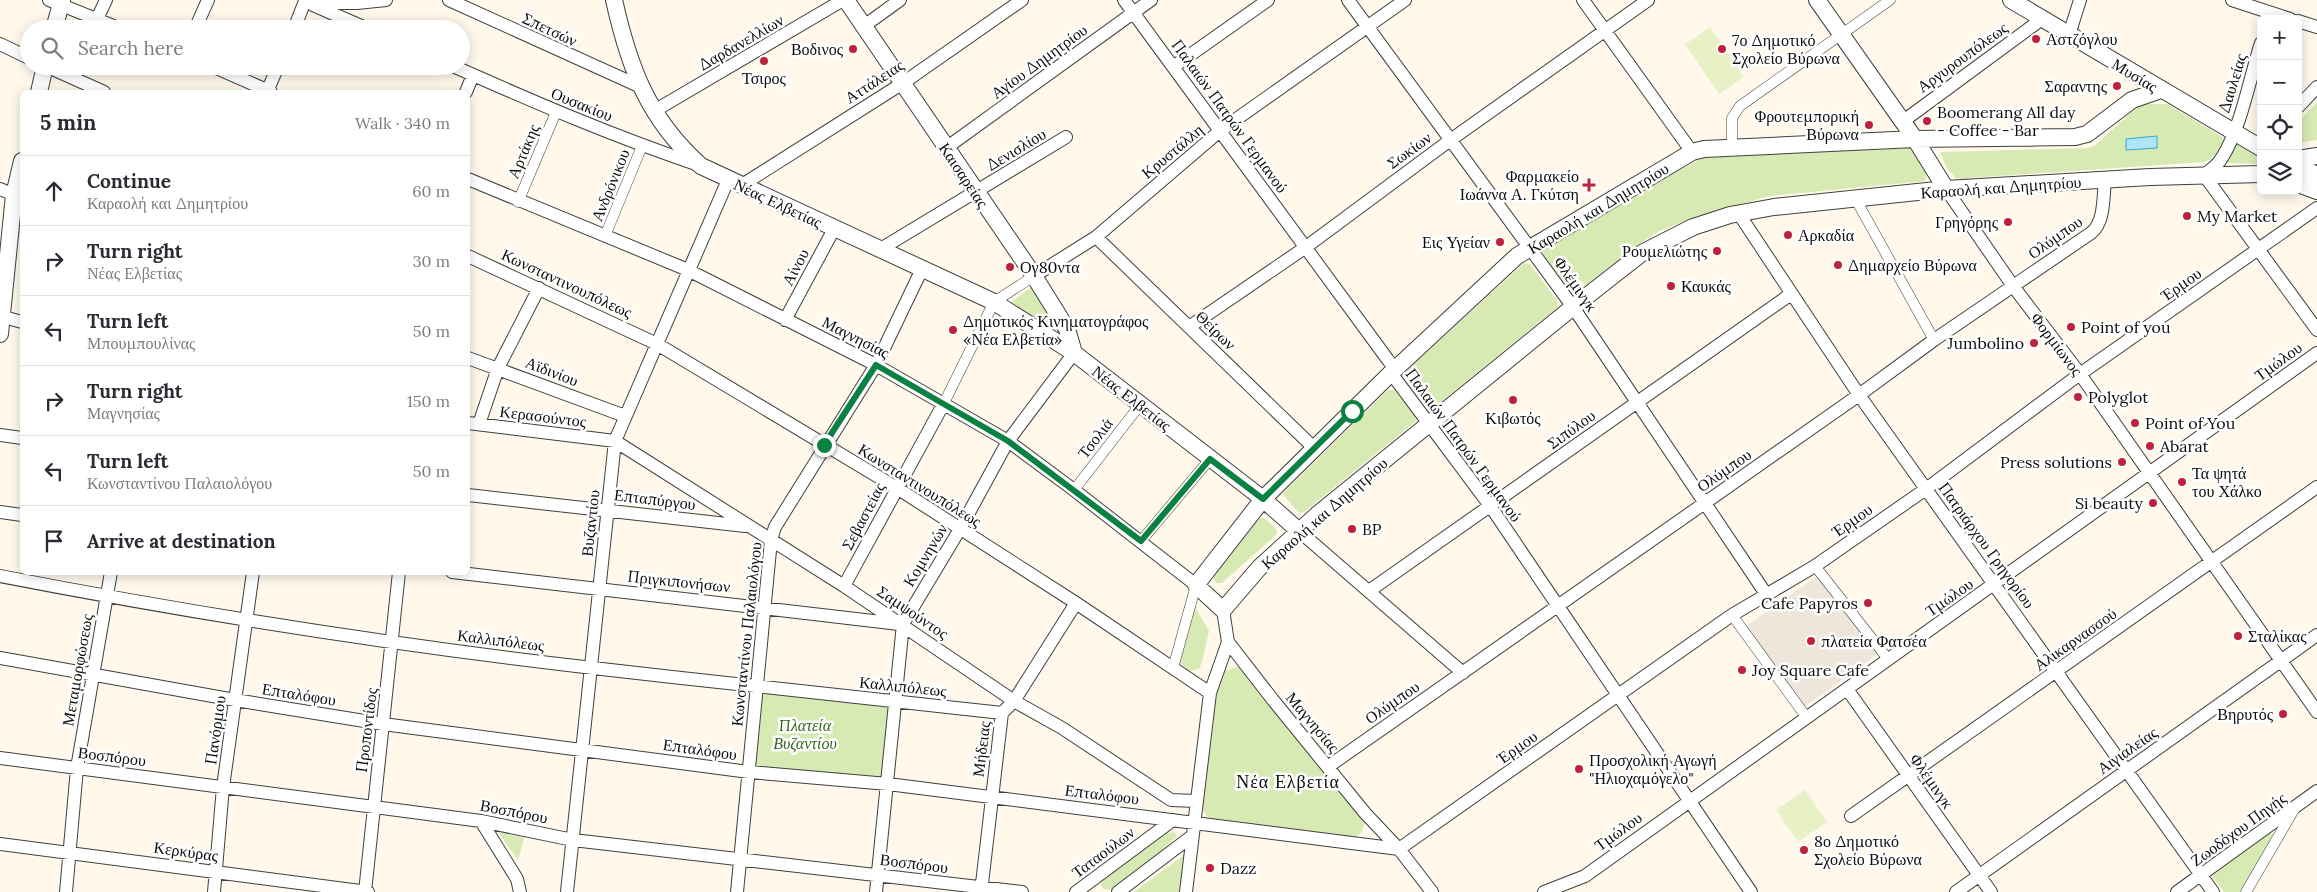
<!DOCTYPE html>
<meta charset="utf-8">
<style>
:root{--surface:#fff;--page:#f2f2f3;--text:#2b2b33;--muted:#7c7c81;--line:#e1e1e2}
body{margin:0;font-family:Lora,serif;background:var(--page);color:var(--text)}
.controls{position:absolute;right:15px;top:15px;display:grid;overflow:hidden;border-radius:8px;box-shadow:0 2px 12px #0003}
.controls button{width:45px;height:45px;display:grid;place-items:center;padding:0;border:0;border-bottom:1px solid var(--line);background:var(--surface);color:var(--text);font:25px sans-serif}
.stop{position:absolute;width:15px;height:15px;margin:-11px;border:4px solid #0b8043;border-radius:50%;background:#fff}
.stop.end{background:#0b8043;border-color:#fff;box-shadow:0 1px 5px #0008}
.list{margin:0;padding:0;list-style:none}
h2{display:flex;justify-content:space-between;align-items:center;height:65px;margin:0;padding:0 20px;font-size:21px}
h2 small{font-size:16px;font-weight:400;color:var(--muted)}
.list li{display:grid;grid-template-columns:32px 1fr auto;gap:15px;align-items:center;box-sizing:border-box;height:70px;padding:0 20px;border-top:1px solid var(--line)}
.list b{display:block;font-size:19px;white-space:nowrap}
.list p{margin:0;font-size:16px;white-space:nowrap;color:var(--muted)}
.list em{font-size:16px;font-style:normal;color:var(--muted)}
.icon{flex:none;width:28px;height:28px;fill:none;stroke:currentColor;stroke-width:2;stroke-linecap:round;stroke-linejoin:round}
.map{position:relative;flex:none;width:2317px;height:892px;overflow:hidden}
.search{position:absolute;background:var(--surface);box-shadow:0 2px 12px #0003;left:20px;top:20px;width:450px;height:55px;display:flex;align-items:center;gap:12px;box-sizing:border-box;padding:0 18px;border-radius:28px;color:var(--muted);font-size:19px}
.panel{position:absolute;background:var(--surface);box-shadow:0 2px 12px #0003;left:20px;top:90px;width:450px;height:485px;border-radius:8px}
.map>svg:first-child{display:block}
</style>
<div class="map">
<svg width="2317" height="892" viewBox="0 0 2317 892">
<rect width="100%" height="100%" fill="#fff8eb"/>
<path fill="#d7eab4" d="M2317,102V140L2298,143V122Z
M2141,104H2167L2224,138C2222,149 2215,157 2205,162L1968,178L1960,183L1947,168L1940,152L2087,148L2094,146Z
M2235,143L2261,156V164L2227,163Z
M1907,148L1912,149L1927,174L1925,181L1769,196L1696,217L1659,231L1636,246L1586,285L1579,279L1566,285L1544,256L1543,251L1550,243L1629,195L1707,156L1817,150Z
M1524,263L1530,264L1558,302V307L1431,410L1403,374Z
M1033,286L1055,322L1053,326H1047L1010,303Z
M1388,390H1394L1415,416L1416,421L1304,512L1299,513L1284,496L1283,493Z
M1260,518H1264L1276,529L1277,534L1222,583H1215L1213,573Z
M1194,605L1209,631L1202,662L1199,669L1190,671L1178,661Z
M1239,666L1365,821L1362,832L1355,838L1208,819L1202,807L1214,705L1223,672Z
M757,686L895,701L888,784L749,772Z
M498,832L524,838L518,860Z
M1174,832L1177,836L1169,844L1115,890L1103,889L1101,884L1104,879L1162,834Z
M2265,833L2273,834L2244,892H2224L2209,872Z
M1188,852L1184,892H1134Z"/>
<path fill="#e8f1c6" d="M1710,27L1744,77L1719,94L1685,44Z
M1805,790L1827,822L1798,842L1776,810Z"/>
<path fill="#eee6db" d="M1817,576L1878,654L1803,708L1745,627Z"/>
<path fill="#aee6f7" stroke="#34a6d0" d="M2157,136V148L2126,150V139Z"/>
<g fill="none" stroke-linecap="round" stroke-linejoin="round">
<g stroke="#3f3f3f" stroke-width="11">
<path id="pedestrian" d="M1732,148V118L1740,106L1890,0
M1855,198L1934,340
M518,202L556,112
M605,236L642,146
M944,403L994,302L1034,276
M1074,490L1140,405
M1141,541L1210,459
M1815,566L1888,659
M1732,615L1807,718
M1173,668L1196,585
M2246,892L2295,808"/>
</g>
<g stroke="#3f3f3f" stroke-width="14">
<path id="minor" d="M49,0L121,29
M449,0L639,86
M1124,0L1388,360L1392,365L1391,373L1491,507L1751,892
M1348,0L1573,307L1766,594
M1583,0L1692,152
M2232,0L2290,19
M305,1L357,3L386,0
M313,5L368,29
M97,19L106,0
M2298,21L2317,27
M864,26L900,0
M195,29L208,0
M294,29L305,1
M2069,35L2080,0
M2261,43C2250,77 2241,127 2223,156C2218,165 2212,169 2204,175L2317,330
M0,44L29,58
M46,66L104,92
M212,66L271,92
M453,66C534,102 615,137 699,165
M1173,67L1268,0
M267,92L278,66
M466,92L473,75
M2298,107L2317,87
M654,111L843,0
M1902,122L2042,19
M946,148L1151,0
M468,179L688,270L876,365L1008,441L1074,490L1196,585
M742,185L903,83L1022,0
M0,189L22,198
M1946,189L2013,286L2080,374L2317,712
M1739,214L1859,395L2213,892
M1096,237L1314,448
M879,250L1066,137
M468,256L657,344L897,488L1076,603L1210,693
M1034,276L1096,237L1221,130L1405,0
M0,316L22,322
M785,320L834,229
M1189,327L1306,247L1449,141L1648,0
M468,358L625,416
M468,423L615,441L844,586L1014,701L1062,728L1171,800L1196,801
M479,424L498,368L539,288
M0,435L22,438
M468,495L745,526
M0,512L22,515
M1299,531L1463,673
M452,572L899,624
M0,576C196,614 394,645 593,668C729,684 865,697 1002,713
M844,586L944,403
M1369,591L1791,294
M1228,642L1273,700L1365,813L1399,849L1432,892
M0,658L235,700L383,724L749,772L888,784L1399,849
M1847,689L1991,892
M0,758L481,821L573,840L1022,892
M1329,766L1859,395L1934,340L2091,233C2105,222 2103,197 2105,180
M1851,816L2317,487
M481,821L517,879L520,892
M0,844L368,892
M1399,849L1732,615L1815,566L1926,489L2080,374L2317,208
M66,892L77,768L111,572
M214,892L223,787L253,572
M365,892L399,572
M567,892L615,441L728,180
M737,892L771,540L775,527L876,365L922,269
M876,892L903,624L960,529L1008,441L1074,353
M981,892L1002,713L1014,701L1076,603
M1076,892L1173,820
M1118,892L1192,836
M1186,892L1210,693L1228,642L1223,610
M1544,892L1585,876L2317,353
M1956,892L2317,635
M2177,892L2317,791"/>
</g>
<g stroke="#3f3f3f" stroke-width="18">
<path id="tertiary" d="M614,0C629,67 648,119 701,166L994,302L1074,353L1263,499L1299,531
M846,0L1034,276L1067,329L1074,353
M1817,0L1915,139L1946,189
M2011,0L2261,148
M54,29L62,0
M2161,90L2132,100L2087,134L2075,137L1915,139L1704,149L1692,152L1517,256L1391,373L1263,499L1196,585L1223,610L1259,568L1318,514L1573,307L1642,253L1693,227L1730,215L1774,207L1946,189L2150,177L2261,174
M39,92L45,66
M2298,159L2317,156
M2298,166L2317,175
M2298,184L2317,191
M0,334L14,195L22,161"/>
</g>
<use href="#pedestrian" stroke="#fff" stroke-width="10"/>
<use href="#minor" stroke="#fff" stroke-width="12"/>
<use href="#tertiary" stroke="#fff" stroke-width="16"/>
</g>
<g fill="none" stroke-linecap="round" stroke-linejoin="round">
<path stroke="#0b8043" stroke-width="6" d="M824,445L876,365L1008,441L1141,541L1210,459L1263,499L1352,411"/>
</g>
<g fill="#bf213d" stroke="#fff" stroke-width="2">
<circle cx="2036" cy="39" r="5"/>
<circle cx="853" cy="49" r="5"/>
<circle cx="1722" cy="49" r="5"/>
<circle cx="764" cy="61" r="5"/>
<circle cx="2117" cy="86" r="5"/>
<circle cx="1927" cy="121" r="5"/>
<circle cx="1869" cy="125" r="5"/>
<path d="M1586.5 177.5h5v5h5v5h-5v5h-5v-5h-5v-5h5z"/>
<circle cx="2187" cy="216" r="5"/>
<circle cx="2008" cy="222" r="5"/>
<circle cx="1788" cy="235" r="5"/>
<circle cx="1500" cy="242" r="5"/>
<circle cx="1717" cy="251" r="5"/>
<circle cx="1838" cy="265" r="5"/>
<circle cx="1010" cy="267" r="5"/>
<circle cx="1671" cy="286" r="5"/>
<circle cx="2071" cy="327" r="5"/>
<circle cx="953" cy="330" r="5"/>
<circle cx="2034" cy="343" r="5"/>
<circle cx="2078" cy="397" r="5"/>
<circle cx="1513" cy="400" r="5"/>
<circle cx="2135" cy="423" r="5"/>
<circle cx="2150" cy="446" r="5"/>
<circle cx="2122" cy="462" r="5"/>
<circle cx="2182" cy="482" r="5"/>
<circle cx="2153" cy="503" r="5"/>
<circle cx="1352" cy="529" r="5"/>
<circle cx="1868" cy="603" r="5"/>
<circle cx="2238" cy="636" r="5"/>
<circle cx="1811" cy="641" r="5"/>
<circle cx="1742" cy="670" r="5"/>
<circle cx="2283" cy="714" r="5"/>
<circle cx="1579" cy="769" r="5"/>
<circle cx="1804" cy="850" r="5"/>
<circle cx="1210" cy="868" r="5"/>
</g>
<g text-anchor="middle" stroke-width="5" stroke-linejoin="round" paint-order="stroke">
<g font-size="16" fill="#0c0c0c" stroke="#fff">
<text transform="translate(550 29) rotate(25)" y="6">Σπετσών</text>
<text transform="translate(741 42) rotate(-30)" y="6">Δαρδανελλίων</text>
<text transform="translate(1962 57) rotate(-36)" y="6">Αργυρουπόλεως</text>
<text transform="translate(1039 61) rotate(-36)" y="6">Αγίου Δημητρίου</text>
<text transform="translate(2135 75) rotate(31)" y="6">Μυσίας</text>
<text transform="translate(874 81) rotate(-33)" y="6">Αττάλειας</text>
<text transform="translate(2232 83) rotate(-73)" y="6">Δαυλείας</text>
<text transform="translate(582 104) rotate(22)" y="6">Ουσακίου</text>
<text transform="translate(1230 116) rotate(54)" y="6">Παλαιών Πατρών Γερμανού</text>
<text transform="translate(1016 149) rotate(-31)" y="6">Δενισλίου</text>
<text transform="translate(1409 150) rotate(-36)" y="6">Σωκίων</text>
<text transform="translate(523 151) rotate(-67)" y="6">Αρτάκης</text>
<text transform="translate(1172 151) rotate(-40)" y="6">Κρυστάλλη</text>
<text transform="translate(964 175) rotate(56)" y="6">Καισαρείας</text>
<text transform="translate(610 185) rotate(-68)" y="6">Ανδρόνικου</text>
<text transform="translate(2001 187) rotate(-4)" y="6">Καραολή και Δημητρίου</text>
<text transform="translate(778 203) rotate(25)" y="6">Νέας Ελβετίας</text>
<text transform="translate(1598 208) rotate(-31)" y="6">Καραολή και Δημητρίου</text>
<text transform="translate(2055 237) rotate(-35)" y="6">Ολύμπου</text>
<text transform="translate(795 267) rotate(-62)" y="6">Αίνου</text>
<text transform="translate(567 283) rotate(25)" y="6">Κωνσταντινουπόλεως</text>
<text transform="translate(1576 284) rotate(55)" y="6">Φλέμινγκ</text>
<text transform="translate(2181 284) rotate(-35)" y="6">Έρμου</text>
<text transform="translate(1216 330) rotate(44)" y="6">Θείρων</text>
<text transform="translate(856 337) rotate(27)" y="6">Μαγνησίας</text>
<text transform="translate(2057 344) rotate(53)" y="6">Φορμίωνος</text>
<text transform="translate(2278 361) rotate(-36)" y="6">Τμώλου</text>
<text transform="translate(552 371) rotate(21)" y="6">Αϊδινίου</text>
<text transform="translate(1132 398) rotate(38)" y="6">Νέας Ελβετίας</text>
<text transform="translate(543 416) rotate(7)" y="6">Κερασούντος</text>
<text transform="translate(1571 429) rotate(-36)" y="6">Σιπύλου</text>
<text transform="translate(1095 438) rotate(-52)" y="6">Τσολιά</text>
<text transform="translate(1464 445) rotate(54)" y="6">Παλαιών Πατρών Γερμανού</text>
<text transform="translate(1724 470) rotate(-35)" y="6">Ολύμπου</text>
<text transform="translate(920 485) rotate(32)" y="6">Κωνσταντινουπόλεως</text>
<text transform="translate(655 499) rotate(7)" y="6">Επταπύργου</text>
<text transform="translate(1324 513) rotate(-41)" y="6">Καραολή και Δημητρίου</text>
<text transform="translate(863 516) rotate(-62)" y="6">Σεβαστείας</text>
<text transform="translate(1852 520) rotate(-35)" y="6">Έρμου</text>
<text transform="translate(590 523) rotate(-84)" y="6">Βυζαντίου</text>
<text transform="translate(1987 545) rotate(54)" y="6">Πατριάρχου Γρηγορίου</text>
<text transform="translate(925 555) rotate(-59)" y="6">Κομνηνών</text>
<text transform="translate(679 581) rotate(6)" y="6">Πριγκιπονήσων</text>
<text transform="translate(1949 597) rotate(-35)" y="6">Τμώλου</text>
<text transform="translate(913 612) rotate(34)" y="6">Σαμψούντος</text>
<text transform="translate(746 634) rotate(-84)" y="6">Κωνσταντίνου Παλαιολόγου</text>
<text transform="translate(2075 639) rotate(-35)" y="6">Αλικαρνασσού</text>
<text transform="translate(501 640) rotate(7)" y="6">Καλλιπόλεως</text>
<text transform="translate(77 670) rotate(-80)" y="6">Μεταμορφώσεως</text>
<text transform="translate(903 686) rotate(6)" y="6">Καλλιπόλεως</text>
<text transform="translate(299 694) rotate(9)" y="6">Επταλόφου</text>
<text transform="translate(1392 702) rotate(-35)" y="6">Ολύμπου</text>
<text transform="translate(1313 722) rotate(50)" y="6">Μαγνησίας</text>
<text transform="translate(215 730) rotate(-82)" y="6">Πανόρμου</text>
<text transform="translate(366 730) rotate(-83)" y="6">Προποντίδος</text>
<text transform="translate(1517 747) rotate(-35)" y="6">Έρμου</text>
<text transform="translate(700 749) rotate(8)" y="6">Επταλόφου</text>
<text transform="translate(981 749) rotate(-83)" y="6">Μήδειας</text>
<text transform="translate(2127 750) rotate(-35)" y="6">Αιγιαλείας</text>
<text transform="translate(112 756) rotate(7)" y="6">Βοσπόρου</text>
<text transform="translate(1932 781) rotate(55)" y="6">Φλέμινγκ</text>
<text transform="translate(1102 794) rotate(7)" y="6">Επταλόφου</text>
<text transform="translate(514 811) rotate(11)" y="6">Βοσπόρου</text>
<text transform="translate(2238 829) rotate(-36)" y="6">Ζωοδόχου Πηγής</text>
<text transform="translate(1618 831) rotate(-36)" y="6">Τμώλου</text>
<text transform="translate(186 851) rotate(8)" y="6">Κερκύρας</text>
<text transform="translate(1103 852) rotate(-37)" y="6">Ταταούλων</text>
<text transform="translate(914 863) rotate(7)" y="6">Βοσπόρου</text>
</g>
<g font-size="16" fill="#0c0c0c" stroke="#fff" text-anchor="start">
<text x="2046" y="45">Αστζόγλου</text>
<text x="1732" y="46">7ο Δημοτικό<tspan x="1732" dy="18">Σχολείο Βύρωνα</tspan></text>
<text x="843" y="55" text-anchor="end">Βοδινος</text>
<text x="764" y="84" text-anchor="middle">Τσιρος</text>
<text x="2107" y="92" text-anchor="end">Σαραντης</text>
<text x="1937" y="118">Boomerang All day<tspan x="1937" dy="18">- Coffee - Bar</tspan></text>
<text x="1859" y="122" text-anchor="end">Φρουτεμπορική<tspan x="1859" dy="18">Βύρωνα</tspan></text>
<text x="1579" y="182" text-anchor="end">Φαρμακείο<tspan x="1579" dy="18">Ιωάννα Α. Γκύτση</tspan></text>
<text x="2197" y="222">My Market</text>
<text x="1998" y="228" text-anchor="end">Γρηγόρης</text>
<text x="1798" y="241">Αρκαδία</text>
<text x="1490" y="248" text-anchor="end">Εις Υγείαν</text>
<text x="1707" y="257" text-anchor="end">Ρουμελιώτης</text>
<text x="1848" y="271">Δημαρχείο Βύρωνα</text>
<text x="1020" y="273">Ογ80ντα</text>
<text x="1681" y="292">Καυκάς</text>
<text x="963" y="327">Δημοτικός Κινηματογράφος<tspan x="963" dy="18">«Νέα Ελβετία»</tspan></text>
<text x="2081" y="333">Point of you</text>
<text x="2024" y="349" text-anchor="end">Jumbolino</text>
<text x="2088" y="403">Polyglot</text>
<text x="1513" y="424" text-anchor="middle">Κιβωτός</text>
<text x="2145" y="429">Point of You</text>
<text x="2160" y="452">Abarat</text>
<text x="2112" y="468" text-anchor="end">Press solutions</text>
<text x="2192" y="479">Τα ψητά<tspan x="2192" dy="18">του Χάλκο</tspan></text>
<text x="2143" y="509" text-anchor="end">Si beauty</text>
<text x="1362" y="535">BP</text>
<text x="1858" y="609" text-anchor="end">Cafe Papyros</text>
<text x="2248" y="642">Σταλίκας</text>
<text x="1821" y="647">πλατεία Φατσέα</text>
<text x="1752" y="676">Joy Square Cafe</text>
<text x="2273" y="720" text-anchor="end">Βηρυτός</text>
<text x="1589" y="766">Προσχολική Αγωγή<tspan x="1589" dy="18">"Ηλιοχαμόγελο"</tspan></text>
<text x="1814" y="847">8ο Δημοτικό<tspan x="1814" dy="18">Σχολείο Βύρωνα</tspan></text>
<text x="1220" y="874">Dazz</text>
</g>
<g font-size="16" font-style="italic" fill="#34651b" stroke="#fff">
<text x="805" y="731">Πλατεία<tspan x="805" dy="18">Βυζαντίου</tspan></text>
</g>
<g font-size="18" letter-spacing="1" fill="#0c0c0c" stroke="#fff">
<text x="1288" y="788">Νέα Ελβετία</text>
</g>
</g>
</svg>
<div class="controls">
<button>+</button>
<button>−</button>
<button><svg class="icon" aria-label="locate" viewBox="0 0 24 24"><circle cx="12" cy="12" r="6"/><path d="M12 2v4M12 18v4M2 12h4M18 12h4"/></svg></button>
<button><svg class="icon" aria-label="layers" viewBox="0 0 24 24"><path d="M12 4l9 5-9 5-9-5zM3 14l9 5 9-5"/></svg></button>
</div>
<div class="stop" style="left:1352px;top:411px"></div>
<div class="stop end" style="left:824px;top:445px"></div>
<div class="search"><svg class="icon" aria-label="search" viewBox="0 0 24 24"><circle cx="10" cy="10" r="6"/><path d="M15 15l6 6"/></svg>Search here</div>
<section class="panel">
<h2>5 min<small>Walk · 340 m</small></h2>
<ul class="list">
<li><svg class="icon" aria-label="ahead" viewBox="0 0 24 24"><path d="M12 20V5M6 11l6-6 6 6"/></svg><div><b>Continue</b><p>Καραολή και Δημητρίου</p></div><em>60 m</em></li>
<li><svg class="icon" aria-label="right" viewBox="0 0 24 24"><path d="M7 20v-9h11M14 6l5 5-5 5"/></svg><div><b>Turn right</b><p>Νέας Ελβετίας</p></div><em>30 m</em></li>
<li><svg class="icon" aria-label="left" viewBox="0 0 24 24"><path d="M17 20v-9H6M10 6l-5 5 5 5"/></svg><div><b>Turn left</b><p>Μπουμπουλίνας</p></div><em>50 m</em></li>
<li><svg class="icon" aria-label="right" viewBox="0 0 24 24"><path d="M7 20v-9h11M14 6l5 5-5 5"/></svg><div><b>Turn right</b><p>Μαγνησίας</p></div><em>150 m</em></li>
<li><svg class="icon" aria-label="left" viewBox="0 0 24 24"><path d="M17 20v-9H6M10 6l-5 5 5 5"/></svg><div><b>Turn left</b><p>Κωνσταντίνου Παλαιολόγου</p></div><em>50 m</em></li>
<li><svg class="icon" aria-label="arrive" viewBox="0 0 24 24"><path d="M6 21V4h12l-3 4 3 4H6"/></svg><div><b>Arrive at destination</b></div></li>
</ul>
</section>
</div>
